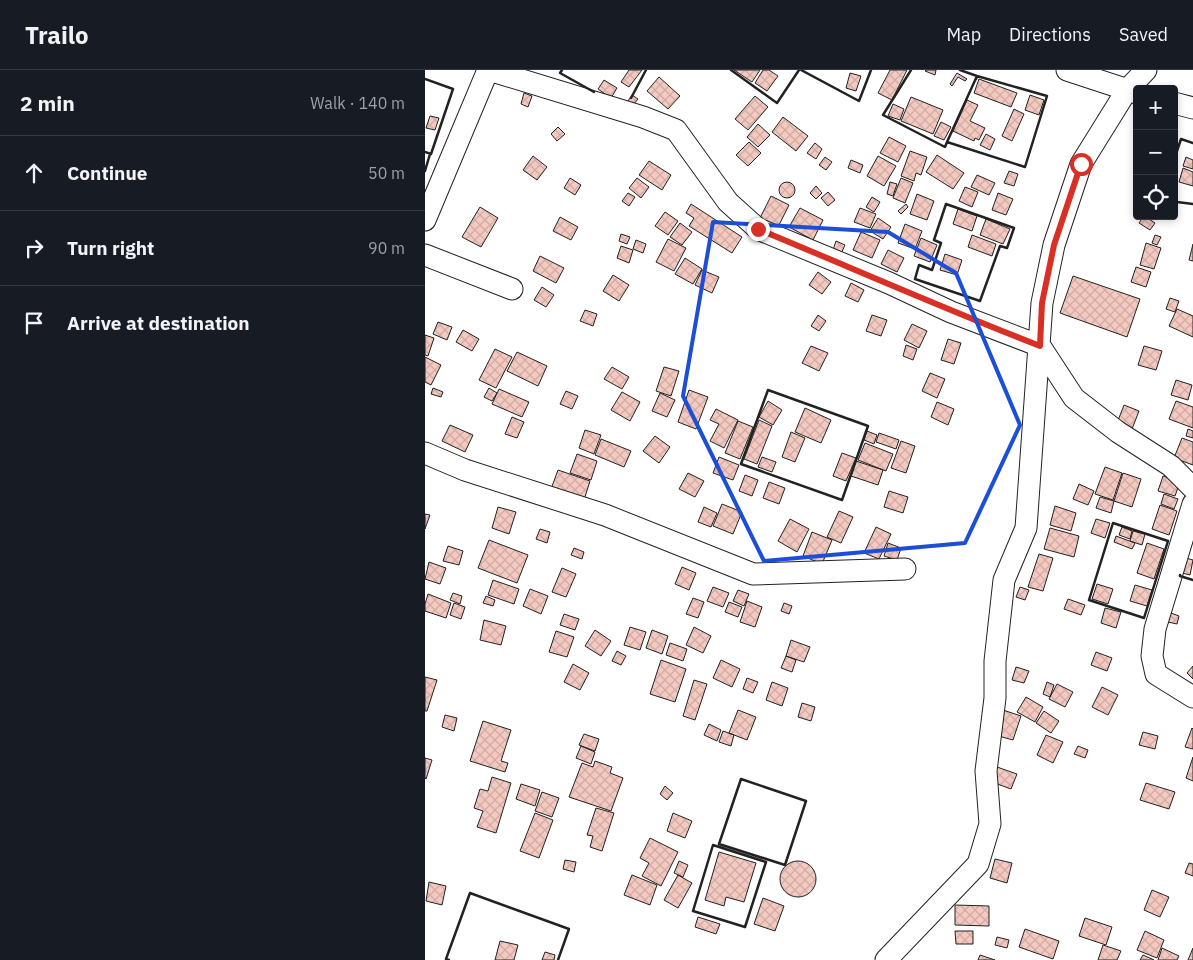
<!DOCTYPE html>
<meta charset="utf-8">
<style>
:root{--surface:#171b24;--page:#242831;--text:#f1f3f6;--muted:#9ea1a6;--line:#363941}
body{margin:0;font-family:"IBM Plex Sans",sans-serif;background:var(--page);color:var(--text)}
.controls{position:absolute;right:15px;top:15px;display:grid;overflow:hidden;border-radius:5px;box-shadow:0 2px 8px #0003}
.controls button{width:45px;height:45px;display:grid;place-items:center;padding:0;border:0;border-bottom:1px solid var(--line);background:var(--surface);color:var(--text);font:25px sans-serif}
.stop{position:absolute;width:15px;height:15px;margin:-11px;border:4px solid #d93025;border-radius:50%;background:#fff}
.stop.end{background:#d93025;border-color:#fff;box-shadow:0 1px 5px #0008}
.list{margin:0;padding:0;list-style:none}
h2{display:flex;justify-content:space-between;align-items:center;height:65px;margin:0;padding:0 20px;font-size:21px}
h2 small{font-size:16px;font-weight:400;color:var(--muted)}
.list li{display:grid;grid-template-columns:32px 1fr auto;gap:15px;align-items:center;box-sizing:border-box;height:75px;padding:0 20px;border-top:1px solid var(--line)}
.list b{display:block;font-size:19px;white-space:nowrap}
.list em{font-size:16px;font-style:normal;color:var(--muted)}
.icon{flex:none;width:28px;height:28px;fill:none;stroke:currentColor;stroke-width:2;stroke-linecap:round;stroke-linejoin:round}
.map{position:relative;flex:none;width:768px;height:890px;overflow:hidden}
header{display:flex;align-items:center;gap:30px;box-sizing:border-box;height:70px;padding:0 25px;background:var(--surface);border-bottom:1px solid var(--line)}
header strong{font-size:24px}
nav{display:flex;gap:28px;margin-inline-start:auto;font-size:18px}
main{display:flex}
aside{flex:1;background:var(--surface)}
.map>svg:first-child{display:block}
</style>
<header>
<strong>Trailo</strong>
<nav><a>Map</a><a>Directions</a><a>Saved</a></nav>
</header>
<main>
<aside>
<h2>2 min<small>Walk · 140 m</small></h2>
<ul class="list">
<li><svg class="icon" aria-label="ahead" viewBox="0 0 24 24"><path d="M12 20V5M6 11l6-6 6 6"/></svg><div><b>Continue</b></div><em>50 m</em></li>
<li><svg class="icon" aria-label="right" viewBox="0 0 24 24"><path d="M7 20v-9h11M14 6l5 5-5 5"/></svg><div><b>Turn right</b></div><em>90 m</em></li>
<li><svg class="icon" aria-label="arrive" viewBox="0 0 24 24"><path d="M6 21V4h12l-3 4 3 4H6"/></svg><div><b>Arrive at destination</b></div></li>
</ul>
</aside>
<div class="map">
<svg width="768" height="890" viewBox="0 0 768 890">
<defs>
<pattern id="building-cross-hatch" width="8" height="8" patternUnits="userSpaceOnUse" patternTransform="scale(1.25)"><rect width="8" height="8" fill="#f3c9c0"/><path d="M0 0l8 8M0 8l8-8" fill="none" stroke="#d0aca5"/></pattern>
</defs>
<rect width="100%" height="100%" fill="#fff"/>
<path fill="url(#building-cross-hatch)" stroke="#222" d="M204,0H217L204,17L196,12Z
M309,0H335L327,12Z
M338,0H344L353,6L342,21L330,13Z
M465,0H482L467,30L453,23Z
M501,0H511L510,5L500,1Z
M425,3L436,6L431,21L421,18Z
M532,3L542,9L540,11L533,7L527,16L525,14Z
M234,7L255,26L243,39L222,21Z
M554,9L592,23L586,37L549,23Z
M179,10L192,18L186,28L173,19Z
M99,23L107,26L103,37L96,34Z
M207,25L213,29L208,35L203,31Z
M605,25L619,30L614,45L600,40Z
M330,26L343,37L323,60L310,49Z
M486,27L518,40L508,64L476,51Z
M542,30L553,35L545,51L560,58L554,70L550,68L549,71L528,61Z
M468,34L479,39L475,50L463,46Z
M589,39L599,44L587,71L577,66Z
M5,46L14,48L10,60L1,58Z
M358,47L383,66L371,81L347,62Z
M516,52L526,57L519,70L509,66Z
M333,54L345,65L333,77L322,67Z
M133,57L140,64L132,71L126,64Z
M561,64L570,69L565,80L555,75Z
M464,67L481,76L473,92L455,83Z
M324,72L336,83L323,96L311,85Z
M390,73L397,79L391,89L382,83Z
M485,81L502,87L496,105L491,103L489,111L476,106Z
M512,85L539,103L528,119L501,102Z
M108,86L122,97L112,110L98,100Z
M453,86L471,96L459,116L442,106Z
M400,87L407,92L401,100L394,95Z
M761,87L768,90V99L758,96Z
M426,90L438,95L435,103L423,98Z
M224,91L246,105L237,120L214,105Z
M758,98L768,102V116L754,112Z
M584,101L593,104L589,116L579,113Z
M552,105L570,113L564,125L546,117Z
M145,108L156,115L150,125L139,118Z
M212,108L224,117L216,128L204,118Z
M476,108L488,113L480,133L468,128Z
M465,112L472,114L468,126L462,124Z
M354 120a8 8 0 1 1 16 0a8 8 0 1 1-16 0Z
M391,116L397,123L391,129L385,123Z
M540,117L553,122L547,137L534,131Z
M403,122L410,130L403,136L396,128Z
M203,123L210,127L204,136L197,131Z
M573,123L588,129L581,145L567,140Z
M492,124L509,131L502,150L485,144Z
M346,126L364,135L351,161L333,152Z
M447,127L455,132L449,142L441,137Z
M266,134L317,167L307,183L264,156L269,148L261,143Z
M481,134L483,137L476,144L473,141Z
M55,137L73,148L56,177L37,167Z
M375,138L398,150L388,170L364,157Z
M435,138L451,144L445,158L429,152Z
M533,139L552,146L547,161L528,154Z
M240,142L253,151L243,165L230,156Z
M719,146L730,153L725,160L714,153Z
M135,147L153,157L146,170L128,161Z
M453,148L466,157L458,169L445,161Z
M561,149L585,159L578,174L555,165Z
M255,153L267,162L257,175L245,167Z
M480,154L497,161L490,179L473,173Z
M436,162L455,170L447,188L428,180Z
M196,164L205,167L202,174L194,171Z
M547,165L571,174L567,186L543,177Z
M730,165L736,167L732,175L727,173Z
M496,168L512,175L505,192L489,186Z
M243,169L261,178L249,201L231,192Z
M211,170L221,174L218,183L208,179Z
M411,171L420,175L415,186L407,183Z
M721,173L736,178L729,199L715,195Z
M768,174V191L764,190Z
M196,176L208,180L204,193L192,188Z
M463,180L479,188L472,202L456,194Z
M520,184L537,190L532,205L515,200Z
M115,186L139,198L131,213L108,201Z
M260,188L277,199L268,214L250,204Z
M711,197L726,202L721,217L706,212Z
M277,200L294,207L287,223L270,215Z
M393,202L406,212L397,224L384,215Z
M188,205L204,215L194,231L178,221Z
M648,206L715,229L702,267L635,243Z
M426,213L439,220L433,232L420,226Z
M117,217L129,225L121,237L109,230Z
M745,228L754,231L750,242L741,239Z
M752,239L768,246V267L744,256Z
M160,240L172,244L168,256L155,251Z
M393,245L401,251L394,261L386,256Z
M447,245L462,250L456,266L441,261Z
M13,252L27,257L22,270L8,264Z
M487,254L502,261L494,278L479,270Z
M38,260L54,269L47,281L31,272Z
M0,265L9,268L3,286L0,285Z
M523,269L536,273L529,294L516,290Z
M481,275L492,279L488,290L478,286Z
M386,276L403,283L394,301L377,293Z
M719,276L737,281L731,300L713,295Z
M70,279L87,287L71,318L54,310Z
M92,282L122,296L113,316L82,301Z
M0,287L16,295L6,315L0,312Z
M187,297L204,307L197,319L179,309Z
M239,297L254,301L246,326L231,321Z
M505,303L520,309L512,328L497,321Z
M751,310L767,315L763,330L746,325Z
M8,318L18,322L16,327L6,324Z
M64,318L72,323L67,331L59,327Z
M74,319L104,332L97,347L67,334Z
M264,320L283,327L271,359L253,352Z
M141,321L153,326L147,339L135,334Z
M197,322L215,332L205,351L186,340Z
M235,323L250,330L242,347L227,341Z
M343,331L357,340L348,355L334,347Z
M751,331L768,337V358L744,349Z
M512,332L529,339L523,355L506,347Z
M699,335L714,341L707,359L692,353Z
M380,338L406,350L396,373L370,362Z
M291,339L313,350L299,378L285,371L294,354L285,350Z
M87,347L99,352L92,368L80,364Z
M334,350L347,356L332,394L319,389Z
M313,351L328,357L315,389L300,383Z
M25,355L48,365L40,382L17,371Z
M763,359L768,361V368L761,366Z
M160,360L176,365L169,384L154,378Z
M442,361L452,365L449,374L439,370Z
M366,362L380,368L370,392L357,387Z
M454,363L474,370L471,379L451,372Z
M230,366L245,377L234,393L218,381Z
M757,368L768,372V395L749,388Z
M176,369L206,381L199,397L170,385Z
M476,371L490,376L481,403L466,398Z
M440,373L468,384L461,401L433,390Z
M417,383L431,388L421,411L408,406Z
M152,384L172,391L166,410L145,403Z
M294,387L314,395L308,410L288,403Z
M337,387L351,392L347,402L333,397Z
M431,391L458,400L453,415L426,406Z
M680,397L697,403L688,430L670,424Z
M133,400L165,411L159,430L126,419Z
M263,403L279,411L270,427L254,419Z
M698,403L716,409L707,437L689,431Z
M320,405L333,410L327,426L314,421Z
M738,406L755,412L750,426L733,421Z
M344,412L360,418L354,434L338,428Z
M654,414L669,421L663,435L648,429Z
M464,421L483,427L478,443L459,437Z
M739,424L753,429L749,439L736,434Z
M675,427L689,431L686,443L671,438Z
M297,434L317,442L308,464L288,456Z
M735,435L752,441L744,465L727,459Z
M630,436L651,443L646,461L625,455Z
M73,437L91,442L84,464L67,458Z
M279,437L292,443L286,457L273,452Z
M414,441L428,447L416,473L402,467Z
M0,444L5,445L0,459Z
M365,449L384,459L372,482L353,471Z
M671,449L685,453L680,468L666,463Z
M451,457L466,464L454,489L439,483Z
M697,457L707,461L705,469L694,465Z
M625,458L654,466L649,487L619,479Z
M115,459L125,462L122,473L111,469Z
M708,461L720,464L717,475L705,471Z
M387,462L407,470L397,494L378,486Z
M691,466L710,473L707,479L689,472Z
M64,470L103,485L92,513L53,498Z
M463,473L476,478L472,490L459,486Z
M722,473L739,479L729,509L712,503Z
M23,476L38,481L34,495L18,491Z
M149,478L159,482L157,489L146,485Z
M614,484L628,488L618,521L603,517Z
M761,488L768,490L765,505L757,503Z
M4,492L21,498L15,514L0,509Z
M257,497L271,503L264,520L250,514Z
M137,498L151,504L141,527L127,522Z
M68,510L94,519L89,534L63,525Z
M672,514L688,519L683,534L667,529Z
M710,515L727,520L722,536L705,531Z
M288,517L304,523L298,537L282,531Z
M595,517L604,520L600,530L591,527Z
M105,519L123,526L116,544L98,536Z
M313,520L324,524L319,536L308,531Z
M28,523L37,526L35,534L25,530Z
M3,524L26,533L21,548L0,541V534Z
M61,526L70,530L68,536L58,533Z
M268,528L279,532L273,548L261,544Z
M643,529L660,535L656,545L639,539Z
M322,531L337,537L330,557L315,552Z
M304,532L317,537L313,547L300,542Z
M29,533L40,537L36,549L25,545Z
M359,533L367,536L364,544L356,541Z
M680,538L696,542L691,558L676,553Z
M746,543L754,546L752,554L743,552Z
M139,544L154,549L150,560L135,555Z
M59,550L81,556L76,575L55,570Z
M205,557L221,562L215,580L199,575Z
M269,557L286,566L278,583L261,575Z
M170,560L186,571L176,586L160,576Z
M227,560L243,566L237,584L221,578Z
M131,561L149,567L142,587L124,582Z
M366,570L385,577L379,592L361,586Z
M245,573L262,579L258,591L241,585Z
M192,581L201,586L196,595L187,591Z
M671,582L687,588L682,601L666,595Z
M361,586L371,590L367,602L356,598Z
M236,590L261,599L250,632L225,624Z
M296,590L315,599L307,617L288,608Z
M148,594L164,603L155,620L139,612Z
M768,596V609L762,603Z
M591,597L604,601L599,613L587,610Z
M0,607L12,610L2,641H0Z
M322,608L333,612L328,623L318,619Z
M269,610L282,614L270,650L258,646Z
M347,612L363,618L357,636L341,630Z
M622,612L629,615L625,627L618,624Z
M632,614L648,622L640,637L624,629Z
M677,617L693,625L683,645L667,637Z
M601,627L618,637L610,652L592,642Z
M377,633L390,637L386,651L373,647Z
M313,640L331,647L322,670L304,663Z
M578,640L596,646L588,670L570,665Z
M619,641L634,651L626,663L611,653Z
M20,645L32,648L29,661L17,657Z
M58,651L86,660L76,691L83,693L80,702L45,691Z
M284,654L296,660L292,671L279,665Z
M767,658L768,659V679L760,677Z
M298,661L309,665L306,676L294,672Z
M718,662L733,666L730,679L714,675Z
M159,664L174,669L170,681L154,675Z
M621,665L638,672L628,693L612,685Z
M156,676L170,682L166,694L151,688Z
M653,676L663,680L660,688L649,684Z
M768,687V711L761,708Z
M0,688L7,690L1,709L0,708Z
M170,691L187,697L185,703L198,708L186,741L144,727L157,693L168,697Z
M572,697L592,704L586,719L567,712Z
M67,707L86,713L71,763L52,757L58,741L49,738L55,719L63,721Z
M721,713L750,722L744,739L715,730Z
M96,714L115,720L110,736L91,729Z
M240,716L248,723L242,730L235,724Z
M117,722L134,728L127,747L110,741Z
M171,738L189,743L177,781L165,777L168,766L162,765Z
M110,743L128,750L114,788L95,781Z
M248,743L267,751L260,768L242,761Z
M225,768L253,782L236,816L217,806L224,793L215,788Z
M294,782L331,793L319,832L301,827L299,836L280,830Z
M570,789L587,793L582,813L565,808Z
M140,790L151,792L149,802L138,799Z
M254,791L263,795L258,807L249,803Z
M355 809a18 18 0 1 1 36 0a18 18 0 1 1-36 0Z
M764,793L768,794V806L760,803Z
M207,805L232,815L225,835L199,825Z
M253,805L267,813L253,838L239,830Z
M4,812L21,816L17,835L1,831Z
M727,820L744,827L735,847L719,840Z
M338,828L359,836L350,861L329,854Z
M530,835L564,836V856L530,855Z
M273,847L295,854L291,864L270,857Z
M660,848L687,857L681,875L654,866Z
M600,859L634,871L628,889L594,877Z
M530,861H548V874H531Z
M720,861L739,870L732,888L712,880Z
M572,867L584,870L582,878L570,875Z
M75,871L93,875L89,890H70Z
M678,875L696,881L692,890H673Z
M737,878L754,886L752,890H733Z
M768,878V890H763Z
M120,882L130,885L129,890H117Z
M555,885L570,890H553Z
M718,885L729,890H715Z"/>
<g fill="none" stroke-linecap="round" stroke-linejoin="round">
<g stroke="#222" stroke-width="23">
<path id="street" d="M64,0L218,47L251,60L303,132L333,159L464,213L526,242L615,276L649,328L693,362L746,396L768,418
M642,0L712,23
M749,33L768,38
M0,150L63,0
M0,185L87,219
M0,383L40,400L180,445L328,504L480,499
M768,434L730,559L727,586L731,604L768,627
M461,890L553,794L565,754L561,701L570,628V591L579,510L601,458L617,233L629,175L656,94L702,20L721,0"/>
</g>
<use href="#street" stroke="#fff" stroke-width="21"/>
<path stroke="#222" stroke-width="2.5" d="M137,0L135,3L169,22
M306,0L352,33L374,0
M376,0L434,31L446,0
M486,0L458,45L520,77L522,72
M535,0L552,6L551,9
M552,6L622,26L600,97L522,72Z
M0,9L28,19L6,84L0,82
M206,28L221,0
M749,90L756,69L768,73
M0,101L5,84
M749,126L752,132L768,134
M521,134L589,158L582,178L575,176L555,231L490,209L494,195L507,200L516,173L509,170Z
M343,320L443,356L417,430L316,394Z
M688,453L743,471L719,548L664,530Z
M755,505V506L768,510
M316,709L381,731L360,795L294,774Z
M288,775L341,792L320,857L268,841Z
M24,890L21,889L45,823L144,859L133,890"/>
</g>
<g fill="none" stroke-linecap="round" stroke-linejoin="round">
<path stroke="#d93025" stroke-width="6" d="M333,159C427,198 520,239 615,276L617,233L629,175L656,94"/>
</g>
<path fill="none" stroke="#1d4ed8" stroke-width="4" stroke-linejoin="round" d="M288,152L463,162L531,203L595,355L540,473L339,491L258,326Z"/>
</svg>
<div class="controls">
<button>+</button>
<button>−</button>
<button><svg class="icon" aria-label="locate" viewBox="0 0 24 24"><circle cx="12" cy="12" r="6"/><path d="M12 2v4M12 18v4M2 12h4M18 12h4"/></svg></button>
</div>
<div class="stop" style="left:656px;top:94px"></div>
<div class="stop end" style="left:333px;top:159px"></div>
</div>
</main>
